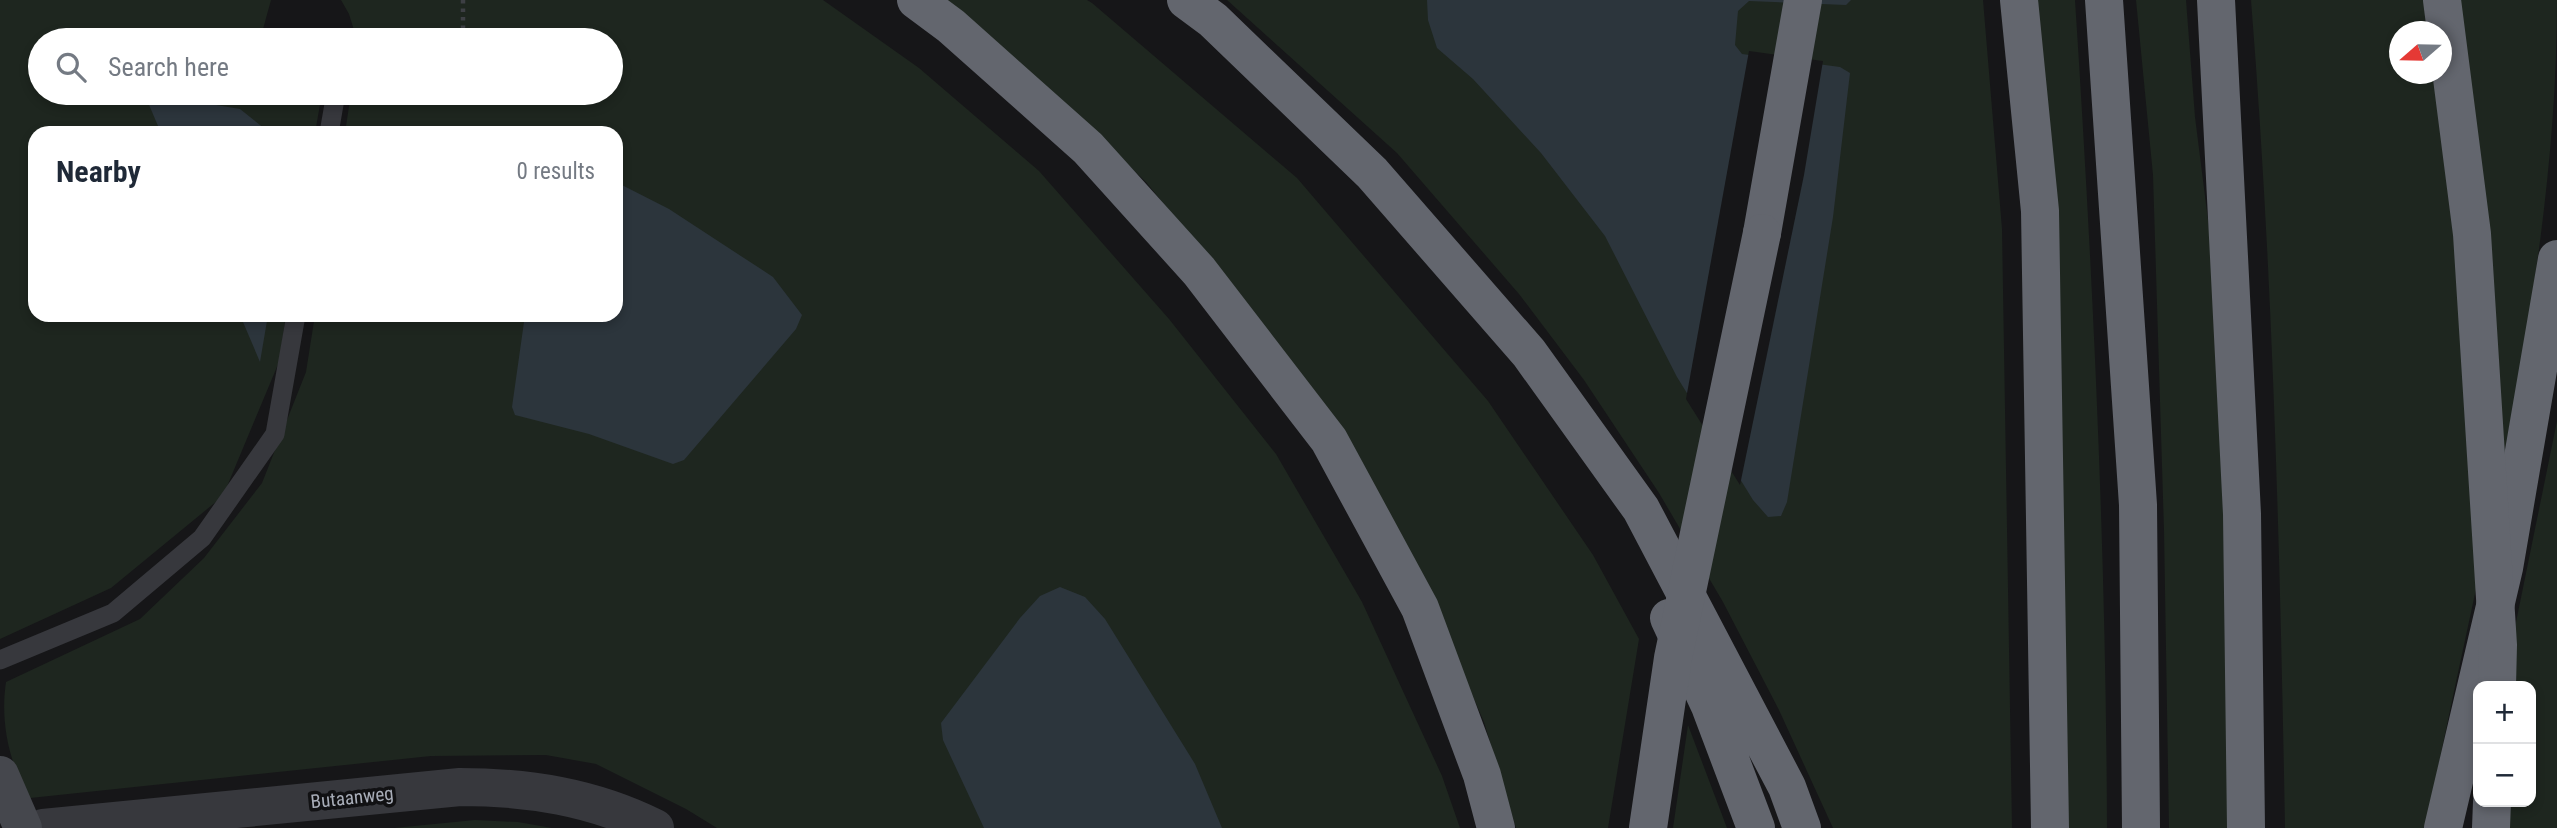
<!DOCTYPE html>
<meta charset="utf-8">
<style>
:root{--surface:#fff;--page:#f2f2f3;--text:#1f2937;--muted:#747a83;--line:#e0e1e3}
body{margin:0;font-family:"Roboto Condensed",sans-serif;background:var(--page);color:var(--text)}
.controls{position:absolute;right:21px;bottom:21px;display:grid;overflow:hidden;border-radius:14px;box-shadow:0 4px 10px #0003}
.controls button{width:63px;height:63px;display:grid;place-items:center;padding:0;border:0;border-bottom:2px solid var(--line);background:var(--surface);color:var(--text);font:35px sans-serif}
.compass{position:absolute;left:2389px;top:21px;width:63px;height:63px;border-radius:50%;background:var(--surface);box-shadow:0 4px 10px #0003;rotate:250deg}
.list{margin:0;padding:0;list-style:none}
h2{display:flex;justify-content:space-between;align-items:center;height:91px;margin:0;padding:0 28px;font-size:30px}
h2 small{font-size:23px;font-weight:400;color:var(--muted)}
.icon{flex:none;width:38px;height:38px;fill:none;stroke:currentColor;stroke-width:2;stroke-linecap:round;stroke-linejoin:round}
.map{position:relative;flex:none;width:2557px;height:828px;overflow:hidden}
.search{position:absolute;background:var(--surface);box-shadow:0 4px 10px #0003;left:28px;top:28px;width:595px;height:77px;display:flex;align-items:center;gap:18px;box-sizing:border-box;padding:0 24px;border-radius:38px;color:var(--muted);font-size:26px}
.panel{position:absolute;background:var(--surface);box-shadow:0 4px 10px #0003;left:28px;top:126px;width:595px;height:196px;border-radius:21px}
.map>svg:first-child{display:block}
</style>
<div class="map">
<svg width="2557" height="828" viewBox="0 0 2557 828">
<rect width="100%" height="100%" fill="#161618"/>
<path fill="#1e261f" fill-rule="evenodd" d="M0,0H271L260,40H40V93H322L315,133H35V315H286L279,362L223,496L111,588L0,639Z
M341,0H823L919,68L1039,171L1169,319L1276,454L1362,602L1442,776L1460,828H717L686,809L596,764L546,755L431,756L30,798C9,763 0,723 6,682L140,619L204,558L262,483L306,372L315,315H616V133H345L351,93H611V40H357L349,14Z
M942,0H1087L1092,3L1297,178L1488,401L1593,555L1639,639L1608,828H1516L1484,722L1417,567L1303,376L1146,182L1009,53Z
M1227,0H1983L2002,229L2012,828H1833L1779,710L1723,602L1659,493L1584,380L1519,294L1397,153Z
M2037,0H2075C2093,276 2106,552 2107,828H2067Z
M2136,0H2186L2195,117L2219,307L2232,828H2169L2164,530L2153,175Z
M2251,0H2557C2557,281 2479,554 2426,828H2285C2280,552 2273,276 2251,0ZM2400,32H2442V74H2400Z
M2557,421V828H2472L2478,802H2531V686H2503Z
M1688,725L1727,828H1673Z
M475,820L518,822L552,828H394Z"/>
<path fill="#2c353c" d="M1427,0H1851L1846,5L1749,1L1738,11L1735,45L1742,54L1840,67L1850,73L1833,217L1787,502L1781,516L1768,517L1753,500L1677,377L1605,236L1541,153L1473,79L1437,48L1428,20Z
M144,93L240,109L270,133H161Z
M616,182L669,209L773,277L802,315L796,329L684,460L673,464L589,434L515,415L512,407L525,315H616Z
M240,315H268L260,362Z
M1060,587L1085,597L1105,619L1195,764L1222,828H984L943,740L941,723L1020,618L1040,596Z"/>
<path fill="#161618" d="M1749,51L1823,61L1804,175L1740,485L1686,399Z"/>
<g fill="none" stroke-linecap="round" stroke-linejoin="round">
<path stroke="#3d3f44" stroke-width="4.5" stroke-dasharray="3.5 5" stroke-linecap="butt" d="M463,0V40"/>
<path stroke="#37383d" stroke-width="19" d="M329,133L336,93
M0,660L113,613L202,538L275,434L296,315"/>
<path stroke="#37383d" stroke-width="38" d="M43,828L460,787C528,787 593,797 655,828"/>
<path stroke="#45474d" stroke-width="38" d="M0,775L23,828"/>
<path stroke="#63666e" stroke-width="38" d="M916,0L951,26L1088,148L1199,271L1329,440L1420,608L1482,775L1496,828
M1186,0L1213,20L1372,173L1529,353L1641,509L1787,787L1802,828
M2019,0L2040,211L2050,828
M2104,0L2138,505L2141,828
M2216,0L2242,514L2246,828
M1762,233L1803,0
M1669,618L1710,706L1756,828
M2443,828L2504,568L2557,259
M2491,828L2492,802"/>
<path stroke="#63666e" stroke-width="38" d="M2442,0L2472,234L2498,645L2497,686
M1648,828L1673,658L1762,233"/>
</g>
<g text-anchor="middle" stroke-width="7" stroke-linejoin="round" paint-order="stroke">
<g font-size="19" fill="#a8adb8" stroke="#111113">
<text transform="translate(352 797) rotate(-6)" y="7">Butaanweg</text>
</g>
</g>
</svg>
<div class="controls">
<button>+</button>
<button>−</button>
</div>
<svg class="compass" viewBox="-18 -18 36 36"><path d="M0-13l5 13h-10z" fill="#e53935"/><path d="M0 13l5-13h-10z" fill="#747a83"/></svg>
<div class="search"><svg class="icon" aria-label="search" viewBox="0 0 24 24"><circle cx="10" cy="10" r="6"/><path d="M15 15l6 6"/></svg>Search here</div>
<section class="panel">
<h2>Nearby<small>0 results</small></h2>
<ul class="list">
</ul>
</section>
</div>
